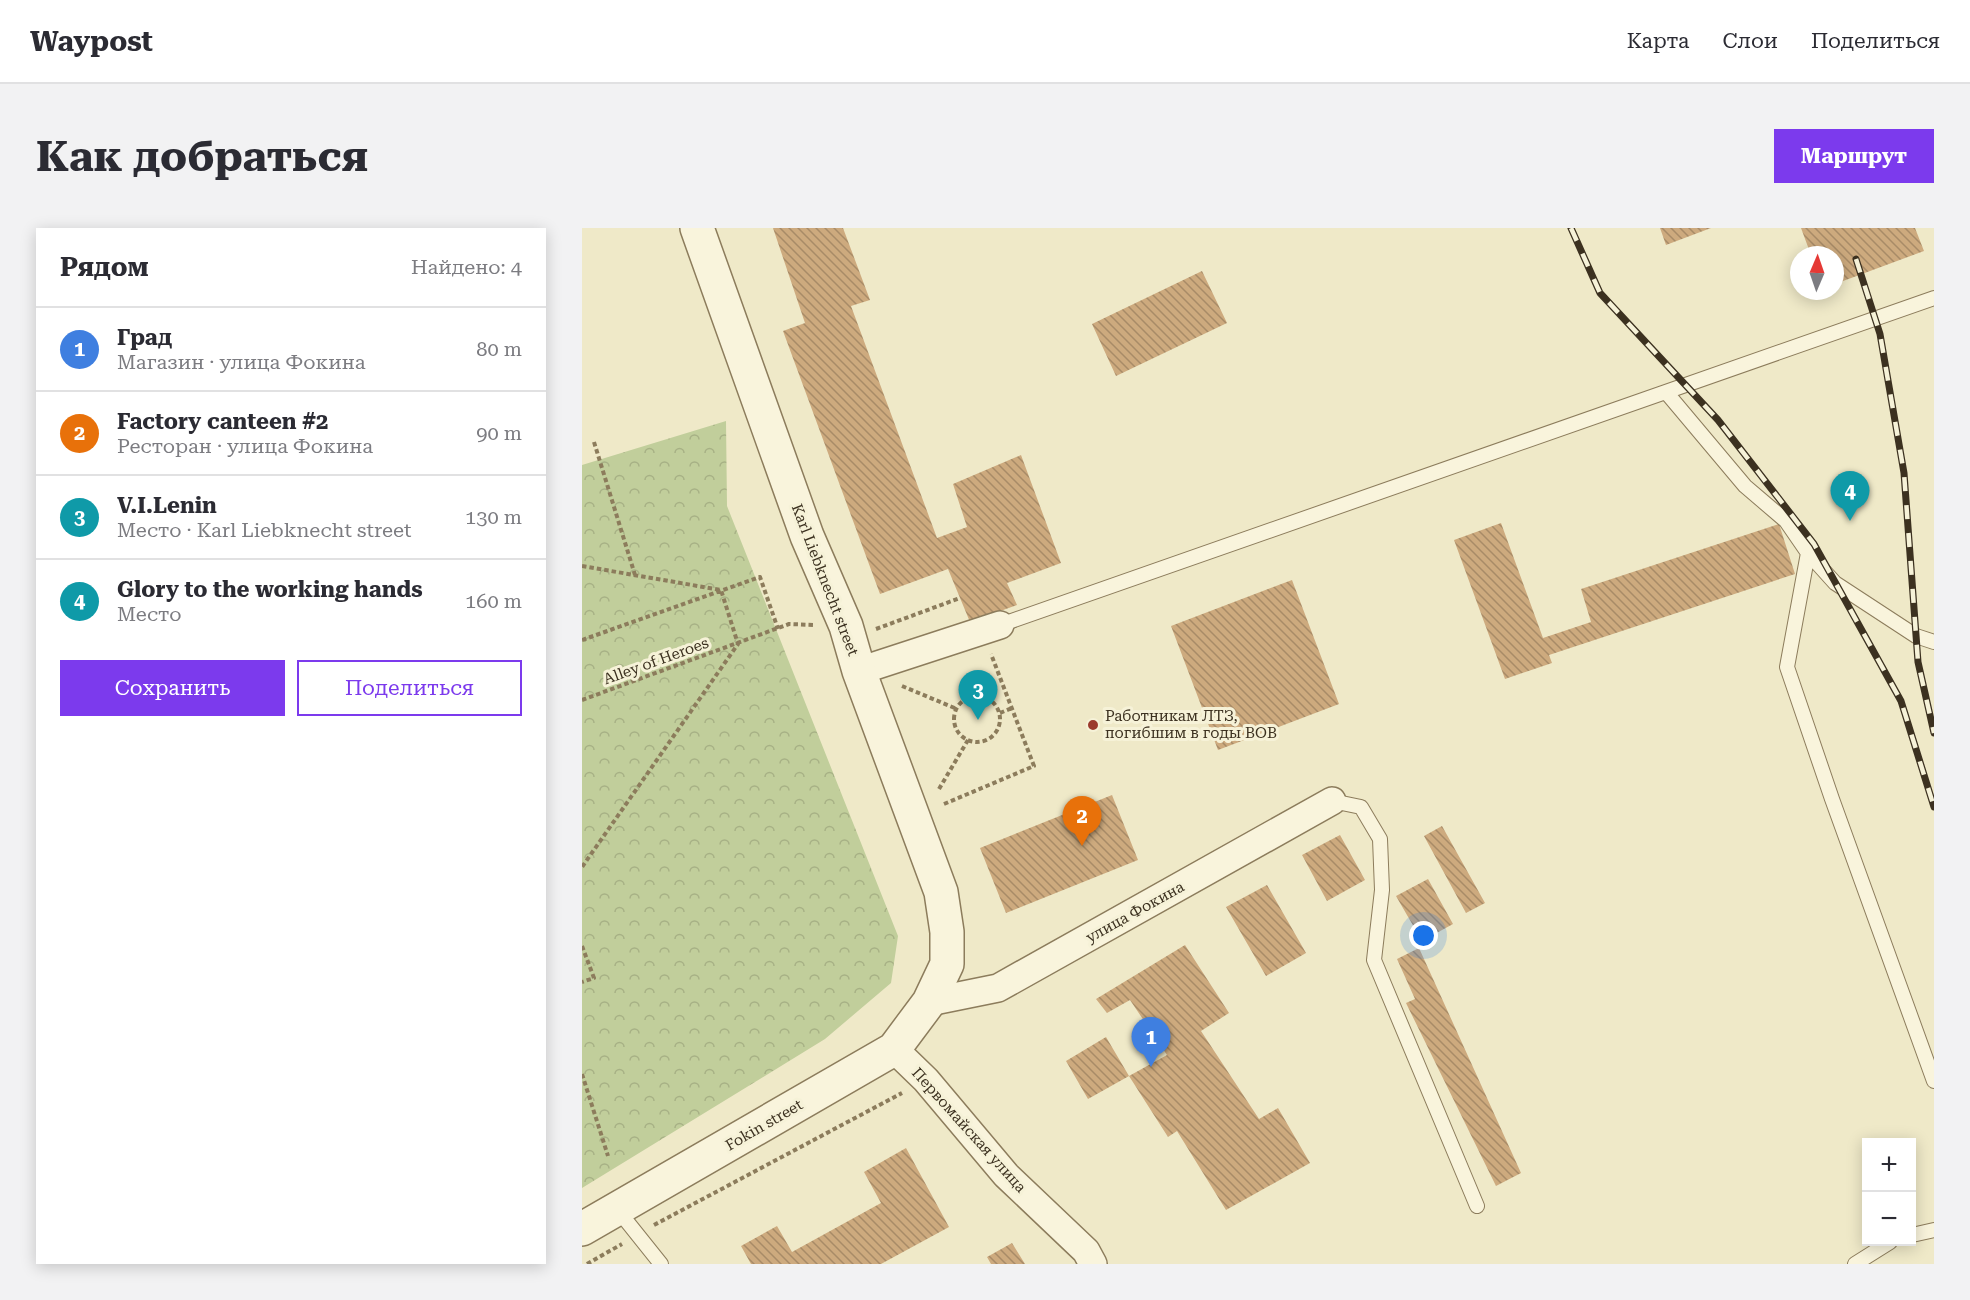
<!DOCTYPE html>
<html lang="ru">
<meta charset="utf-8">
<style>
:root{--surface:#fff;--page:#f2f2f3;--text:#2b2b33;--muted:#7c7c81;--line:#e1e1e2;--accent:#7c3aed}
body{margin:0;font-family:"Roboto Serif",serif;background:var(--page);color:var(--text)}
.controls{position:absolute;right:18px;bottom:18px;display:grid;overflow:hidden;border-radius:0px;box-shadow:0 3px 15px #0003}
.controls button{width:54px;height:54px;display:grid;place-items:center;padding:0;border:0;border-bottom:2px solid var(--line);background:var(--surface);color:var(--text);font:30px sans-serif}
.compass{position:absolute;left:1208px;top:18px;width:54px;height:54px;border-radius:50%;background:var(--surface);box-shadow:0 3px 15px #0003;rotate:2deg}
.you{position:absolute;left:842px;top:708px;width:21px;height:21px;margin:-15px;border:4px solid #fff;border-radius:50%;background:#1a73e8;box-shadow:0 0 0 9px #1a73e833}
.badge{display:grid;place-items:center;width:39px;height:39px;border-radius:50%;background:var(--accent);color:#fff;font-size:20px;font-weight:700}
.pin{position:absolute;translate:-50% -50px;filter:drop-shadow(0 2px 3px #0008)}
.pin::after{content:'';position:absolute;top:32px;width:21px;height:18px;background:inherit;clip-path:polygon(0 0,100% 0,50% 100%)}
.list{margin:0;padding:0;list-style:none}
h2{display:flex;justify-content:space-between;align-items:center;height:78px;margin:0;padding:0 24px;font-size:26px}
h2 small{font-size:20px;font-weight:400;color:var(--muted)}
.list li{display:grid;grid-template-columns:39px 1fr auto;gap:18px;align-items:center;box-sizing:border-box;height:84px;padding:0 24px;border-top:2px solid var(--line)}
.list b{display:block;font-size:22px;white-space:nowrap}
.list p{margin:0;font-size:20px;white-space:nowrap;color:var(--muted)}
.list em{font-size:20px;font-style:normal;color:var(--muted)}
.actions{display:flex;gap:12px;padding:18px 24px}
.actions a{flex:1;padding:14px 0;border:2px solid var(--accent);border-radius:0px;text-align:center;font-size:21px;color:var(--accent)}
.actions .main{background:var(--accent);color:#fff}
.map{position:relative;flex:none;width:1352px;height:1036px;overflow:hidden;border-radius:0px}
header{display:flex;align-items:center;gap:36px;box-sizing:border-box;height:84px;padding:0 30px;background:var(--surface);border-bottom:2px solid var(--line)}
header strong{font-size:28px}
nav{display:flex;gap:33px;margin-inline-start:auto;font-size:21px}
.intro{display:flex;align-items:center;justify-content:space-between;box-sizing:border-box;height:144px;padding:0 36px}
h1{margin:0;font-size:42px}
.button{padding:15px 27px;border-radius:0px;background:var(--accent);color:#fff;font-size:21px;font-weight:700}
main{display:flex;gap:36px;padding:0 36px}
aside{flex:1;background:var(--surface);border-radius:0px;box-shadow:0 3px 15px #0003}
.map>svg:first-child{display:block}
</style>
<header>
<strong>Waypost</strong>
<nav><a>Карта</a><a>Слои</a><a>Поделиться</a></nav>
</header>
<div class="intro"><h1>Как добраться</h1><a class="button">Маршрут</a></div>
<main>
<aside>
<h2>Рядом<small>Найдено: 4</small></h2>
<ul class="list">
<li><span class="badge" style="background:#3f7fe0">1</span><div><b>Град</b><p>Магазин · улица Фокина</p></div><em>80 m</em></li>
<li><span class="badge" style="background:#e8710a">2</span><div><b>Factory canteen #2</b><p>Ресторан · улица Фокина</p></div><em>90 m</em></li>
<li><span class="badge" style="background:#0f9aa8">3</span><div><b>V.I.Lenin</b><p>Место · Karl Liebknecht street</p></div><em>130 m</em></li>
<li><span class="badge" style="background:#0f9aa8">4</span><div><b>Glory to the working hands</b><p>Место</p></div><em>160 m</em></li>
</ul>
<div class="actions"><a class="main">Сохранить</a><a>Поделиться</a></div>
</aside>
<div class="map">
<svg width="1352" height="1036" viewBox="0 0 1352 1036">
<defs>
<pattern id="park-crowns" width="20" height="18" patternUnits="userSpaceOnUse" patternTransform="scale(1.5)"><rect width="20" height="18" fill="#c1ce9b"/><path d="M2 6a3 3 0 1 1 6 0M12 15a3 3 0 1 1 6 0" fill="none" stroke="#a7b185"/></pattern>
<pattern id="building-back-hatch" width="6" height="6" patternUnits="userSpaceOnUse" patternTransform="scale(1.5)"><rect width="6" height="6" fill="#cdaa7e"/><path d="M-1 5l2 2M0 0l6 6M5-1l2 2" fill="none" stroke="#a88b67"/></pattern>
</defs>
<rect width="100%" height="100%" fill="#efe9c8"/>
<path fill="url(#park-crowns)" d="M144,193L145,278L316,708L309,755L243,811L0,960V237Z"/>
<path fill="url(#building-back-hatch)" d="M191,0H261L288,72L269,78L355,310L385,299L371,256L439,227L479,335L425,355L435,377L388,394L366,341L298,366L201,103L223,95Z
M1078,0H1129L1084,17Z
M1219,0H1333L1342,23L1253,56V27H1229Z
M620,43L645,95L534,148L510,96Z
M919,295L961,410L1009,394L999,361L1197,296L1213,346L967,427L970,435L923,451L872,312Z
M710,352L757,476L636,522L589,398Z
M530,567L556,632L424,685L398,620Z
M860,598L903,675L884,685L842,608Z
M758,607L783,652L745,673L720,627Z
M846,651L871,696L840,713L814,668Z
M685,657L724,725L684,748L644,679Z
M603,717L647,785L619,803L677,891L696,880L728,935L644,982L595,903L586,909L547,848L585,827L548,772L525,785L514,771Z
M837,720L939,945L914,958L824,775L833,771L815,731Z
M524,809L547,848L506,871L484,833Z
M324,920L367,999L299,1036H169L159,1018L195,998L210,1024L299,975L282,944Z
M430,1015L443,1036H409L405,1029Z"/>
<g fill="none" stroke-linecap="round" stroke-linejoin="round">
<g stroke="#8c7c5c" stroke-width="16">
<path id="service" d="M1084,164L1163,258L1204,293L1226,325L1253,355L1334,408L1352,414
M1226,325L1205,439L1250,571L1352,853
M418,397L1352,70
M750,573L779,579L798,611L800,662L792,732L895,978
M35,981L79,1036
M1330,1007L1352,1002
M1273,1036L1308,1014"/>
</g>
<g stroke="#8c7c5c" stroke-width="30">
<path id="minor" d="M277,443L418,397
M347,774L416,760L750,573
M312,821L344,852L424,947L504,1023L511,1036"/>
</g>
<g stroke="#8c7c5c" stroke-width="36">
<path id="tertiary" d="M0,1001L312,821L347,774L365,736V704L359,664L277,443L264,398L225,308L115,0"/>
</g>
<path stroke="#8c7c5c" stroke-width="4" stroke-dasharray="4.5 3" stroke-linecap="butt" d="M12,214L53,347
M0,338L139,362L156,416L0,639
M294,401L378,370
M0,412L178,349L196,401
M320,458L375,481
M372 491a23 23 0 1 1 46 0a23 23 0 1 1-46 0Z
M0,472L207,396L233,397
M418,485L430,480
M357,561L386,512
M362,576L452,538L409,426
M0,718L12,750L0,754
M0,846L26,928
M72,997L320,865
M5,1036L40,1016"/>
<use href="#service" stroke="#f9f4dc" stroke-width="14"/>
<use href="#minor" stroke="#f9f4dc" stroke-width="27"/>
<use href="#tertiary" stroke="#f9f4dc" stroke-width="33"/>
<g stroke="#3c3120" stroke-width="7">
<path id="rail" d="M989,0L1018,65L1136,192L1232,316L1319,473L1352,579
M1274,31L1298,106L1322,245L1336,434L1352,505"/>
</g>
<use href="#rail" stroke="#f6f2d8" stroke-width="4.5" stroke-dasharray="14" stroke-linecap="butt"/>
</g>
<circle fill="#9b3a2c" stroke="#f6f2d8" stroke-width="2" cx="511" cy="497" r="6"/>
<g text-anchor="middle" stroke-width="6" stroke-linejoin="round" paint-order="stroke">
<g font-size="15" fill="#3c3120" stroke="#f6f2d8">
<text transform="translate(243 352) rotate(69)" y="5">Karl Liebknecht street</text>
<text transform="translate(74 433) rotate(-20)" y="5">Alley of Heroes</text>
<text transform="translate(553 684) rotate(-29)" y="5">улица Фокина</text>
<text transform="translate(182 897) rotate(-30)" y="5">Fokin street</text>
<text transform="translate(387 902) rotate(48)" y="5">Первомайская улица</text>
</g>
<g font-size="15" fill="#3c3120" stroke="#f6f2d8" text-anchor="start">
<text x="523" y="493">Работникам ЛТЗ,<tspan x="523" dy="17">погибшим в годы ВОВ</tspan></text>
</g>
</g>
</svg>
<div class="controls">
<button>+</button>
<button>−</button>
</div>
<svg class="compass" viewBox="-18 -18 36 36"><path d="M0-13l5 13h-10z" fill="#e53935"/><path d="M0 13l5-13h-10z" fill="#7c7c81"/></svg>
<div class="you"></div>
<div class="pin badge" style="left:569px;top:839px;background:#3f7fe0">1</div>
<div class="pin badge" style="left:500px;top:618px;background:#e8710a">2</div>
<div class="pin badge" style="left:396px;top:492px;background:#0f9aa8">3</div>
<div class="pin badge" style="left:1268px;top:293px;background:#0f9aa8">4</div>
</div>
</main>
